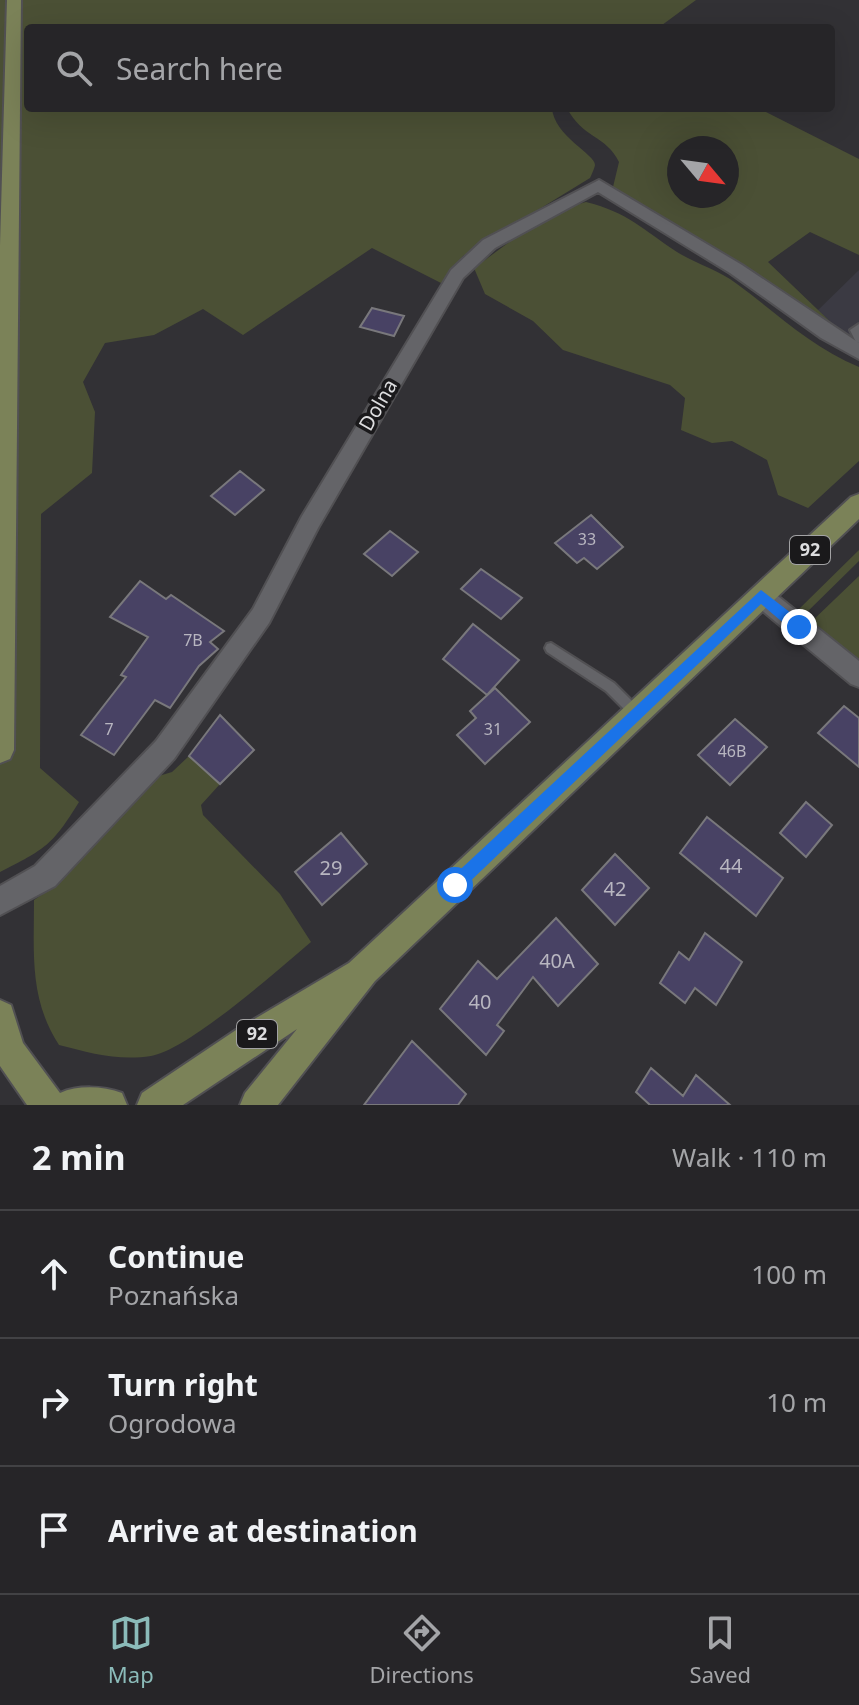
<!DOCTYPE html>
<meta charset="utf-8">
<style>
:root{--surface:#262528;--page:#323134;--text:#f1f3f6;--muted:#a4a5a8;--line:#424245;--accent:#8bbbb9}
body{margin:0;font-family:"Noto Sans",sans-serif;background:var(--page);color:var(--text)}
.compass{position:absolute;left:667px;top:136px;width:72px;height:72px;border-radius:50%;background:var(--surface);box-shadow:0 8px 32px #0002;rotate:119deg}
.stop{position:absolute;width:24px;height:24px;margin:-18px;border:6px solid #1a73e8;border-radius:50%;background:#fff}
.stop.end{background:#1a73e8;border-color:#fff;box-shadow:0 2px 8px #0008}
.list{margin:0;padding:0;list-style:none}
h2{display:flex;justify-content:space-between;align-items:center;height:104px;margin:0;padding:0 32px;font-size:34px}
h2 small{font-size:26px;font-weight:400;color:var(--muted)}
.list li{display:grid;grid-template-columns:52px 1fr auto;gap:24px;align-items:center;box-sizing:border-box;height:128px;padding:0 32px;border-top:2px solid var(--line)}
.list b{display:block;font-size:30px;white-space:nowrap}
.list p{margin:0;font-size:26px;white-space:nowrap;color:var(--muted)}
.list em{font-size:26px;font-style:normal;color:var(--muted)}
.icon{flex:none;width:44px;height:44px;fill:none;stroke:currentColor;stroke-width:2;stroke-linecap:round;stroke-linejoin:round}
.map{position:relative;flex:none;width:859px;height:1105px;overflow:hidden}
.search{position:absolute;background:var(--surface);box-shadow:0 8px 32px #0002;left:24px;right:24px;top:24px;height:88px;display:flex;align-items:center;gap:20px;box-sizing:border-box;padding:0 28px;border-radius:8px;color:var(--muted);font-size:30px}
.sheet{height:488px;background:var(--surface)}
nav{display:flex;justify-content:space-around;align-items:center;box-sizing:border-box;height:112px;border-top:2px solid var(--line);background:var(--surface);font-size:22px;color:var(--muted)}
nav a{display:grid;justify-items:center;gap:4px}
nav .on{color:var(--accent)}
.map>svg:first-child{display:block}
</style>
<div class="map">
<svg width="859" height="1105" viewBox="0 0 859 1105">
<rect width="100%" height="100%" fill="#323135"/>
<path fill="#3b3a43" d="M859,270V348L811,317Z"/>
<path fill="#4b5035" fill-rule="evenodd" d="M0,0H696L658,28H28V108H552C554,136 595,154 595,165C595,167 591,176 590,178L463,256L441,283L372,248L243,335L203,309L154,335L105,343L83,382L95,412L92,473L41,514L40,768L79,802C52,846 45,849 0,872Z
M567,108H758L859,159V255L810,232L768,262L841,332L613,187L619,162C606,135 582,138 567,108ZM679,148H727V196H679Z
M586,202C629,213 642,229 677,252C696,264 719,270 737,284C778,314 811,347 859,367V461L808,508L778,495L767,460L732,441L712,443L681,430L685,398L670,385L563,350L533,321L485,294L474,268C509,243 544,212 586,202Z
M859,550V561L803,616L799,609Z
M859,576V663L810,623Z
M189,756L220,784L201,805L203,815L280,894L311,942C279,969 188,1050 151,1056C118,1061 90,1053 59,1045C29,999 34,953 34,900L50,889L152,778L172,772Z"/>
<path fill="#484264" stroke="#79787c" stroke-width="2" d="M372,308L404,316L394,336L360,327Z
M240,471L264,490L235,515L211,496Z
M591,515L623,547L597,569L584,558L577,563L555,543Z
M390,531L418,552L392,576L364,554Z
M481,569L522,598L501,619L461,589Z
M140,581L166,599L171,595L224,631L210,642L218,649L199,666L170,708L155,700L114,755L81,735L126,677L121,675L148,637L110,617Z
M473,624L519,660L487,695L443,659Z
M495,688L530,722L485,764L457,735L476,718L470,711Z
M844,706L859,718V767L818,733Z
M220,715L254,750L220,784L189,756Z
M735,719L767,747L730,785L698,755Z
M806,802L832,825L806,857L780,833Z
M707,817L783,878L756,916L680,853Z
M341,833L367,864L322,905L295,872Z
M615,854L649,888L615,925L582,890Z
M556,918L598,964L558,1006L533,977L497,1025L504,1031L486,1055L440,1009L478,961L497,979Z
M705,933L742,962L716,1005L695,988L685,1003L660,983L679,952L689,960Z
M412,1041L466,1094L458,1105H364Z
M651,1068L683,1096L696,1075L730,1105H650L636,1092Z"/>
<g fill="none" stroke-linecap="round" stroke-linejoin="round">
<g stroke="#515053" stroke-width="4">
<path id="lane" d="M859,324V343L856,342L850,330Z
M551,643L614,683L640,709L642,713L640,717L636,719L632,717L606,691L547,652L545,648L547,644Z"/>
</g>
<g stroke="#515053" stroke-width="4">
<path id="street" d="M599,180L742,265L859,343V359L821,338L730,273L598,192L495,248L463,278L318,528L269,623L174,759L55,886L0,915V886L35,866L156,741L253,609L302,516L451,270L483,240Z
M761,586L769,589L859,661V687L851,684L753,603L750,596L753,589Z"/>
</g>
<g stroke="#515053" stroke-width="4">
<path id="primary" d="M7,0H21L14,750L10,759L0,763V245Z
M859,494V519L375,981L278,1105H240L245,1093L297,1029L183,1105H137L142,1093L236,1030L349,963L851,497Z
M0,1000L11,1005L23,1043L60,1093C78,1085 103,1086 122,1093L127,1105H27L0,1066Z"/>
</g>
<use href="#lane" fill="#646468" fill-rule="evenodd"/>
<use href="#street" fill="#646468" fill-rule="evenodd"/>
<use href="#primary" fill="#7b8258" fill-rule="evenodd"/>
</g>
<path fill="#1a73e8" d="M761,590L804,623V632H794L761,604L461,890H450V879Z"/>
<g text-anchor="middle" stroke-width="7" stroke-linejoin="round" paint-order="stroke">
<g font-size="16" fill="#b8b6c0">
<text x="587" y="545">33</text>
<text x="193" y="646">7B</text>
<text x="109" y="735">7</text>
<text x="493" y="735">31</text>
<text x="732" y="757">46B</text>
</g>
<g fill="#1a191b" stroke="#a2a2a4" stroke-width="2">
<rect x="790" y="536" width="40" height="28" rx="6"/>
<rect x="237" y="1020" width="40" height="28" rx="6"/>
</g>
<g font-size="18" font-weight="bold" fill="#dddddf">
<text x="810" y="556">92</text>
<text x="257" y="1040">92</text>
</g>
<g font-size="20" fill="#dddddf" stroke="#1a191b">
<text transform="translate(378 405) rotate(-60)" y="7">Dolna</text>
</g>
<g font-size="20" fill="#b8b6c0">
<text x="731" y="873">44</text>
<text x="331" y="875">29</text>
<text x="615" y="896">42</text>
<text x="557" y="968">40A</text>
<text x="480" y="1009">40</text>
</g>
</g>
</svg>
<svg class="compass" viewBox="-18 -18 36 36"><path d="M0-13l5 13h-10z" fill="#e53935"/><path d="M0 13l5-13h-10z" fill="#a4a5a8"/></svg>
<div class="stop" style="left:455px;top:885px"></div>
<div class="stop end" style="left:799px;top:627px"></div>
<div class="search"><svg class="icon" aria-label="search" viewBox="0 0 24 24"><circle cx="10" cy="10" r="6"/><path d="M15 15l6 6"/></svg>Search here</div>
</div>
<section class="sheet">
<h2>2 min<small>Walk · 110 m</small></h2>
<ul class="list">
<li><svg class="icon" aria-label="ahead" viewBox="0 0 24 24"><path d="M12 20V5M6 11l6-6 6 6"/></svg><div><b>Continue</b><p>Poznańska</p></div><em>100 m</em></li>
<li><svg class="icon" aria-label="right" viewBox="0 0 24 24"><path d="M7 20v-9h11M14 6l5 5-5 5"/></svg><div><b>Turn right</b><p>Ogrodowa</p></div><em>10 m</em></li>
<li><svg class="icon" aria-label="arrive" viewBox="0 0 24 24"><path d="M6 21V4h12l-3 4 3 4H6"/></svg><div><b>Arrive at destination</b></div></li>
</ul>
</section>
<nav>
<a class="on"><svg class="icon" aria-label="map" viewBox="0 0 24 24"><path d="M3 6l6-2 6 2 6-2v14l-6 2-6-2-6 2zM9 4v14M15 6v14"/></svg>Map</a>
<a><svg class="icon" aria-label="directions" viewBox="0 0 24 24"><path d="M12 3l9 9-9 9-9-9zM9 14v-3h6M13 9l2 2-2 2"/></svg>Directions</a>
<a><svg class="icon" aria-label="saved" viewBox="0 0 24 24"><path d="M7 4h10v16l-5-4-5 4z"/></svg>Saved</a>
</nav>
